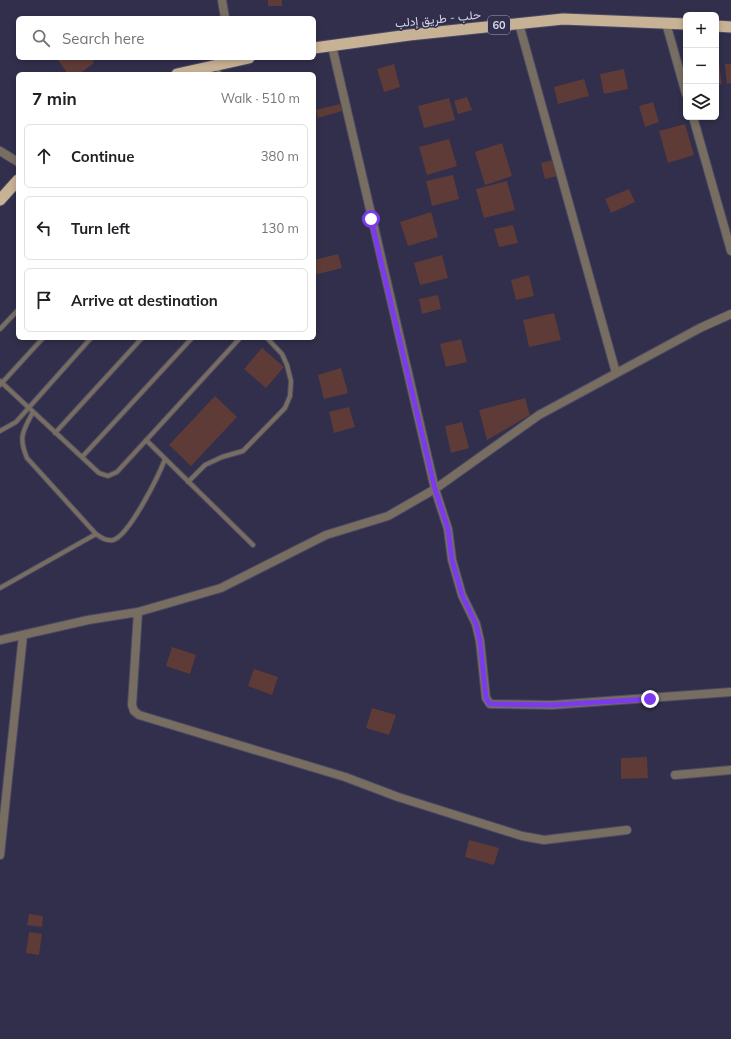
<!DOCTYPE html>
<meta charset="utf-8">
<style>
:root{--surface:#fff;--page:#f6f6f6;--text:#202124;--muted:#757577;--line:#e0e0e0}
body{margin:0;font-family:Mulish,Vazirmatn,sans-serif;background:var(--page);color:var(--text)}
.controls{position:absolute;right:12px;top:12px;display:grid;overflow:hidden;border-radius:6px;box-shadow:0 2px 6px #0003}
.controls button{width:36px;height:36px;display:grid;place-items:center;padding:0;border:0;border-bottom:1px solid var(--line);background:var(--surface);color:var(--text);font:20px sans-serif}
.stop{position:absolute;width:12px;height:12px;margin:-9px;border:3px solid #7c3aed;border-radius:50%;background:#fff}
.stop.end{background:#7c3aed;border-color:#fff;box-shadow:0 1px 4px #0008}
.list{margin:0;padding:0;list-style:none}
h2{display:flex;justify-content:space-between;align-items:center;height:52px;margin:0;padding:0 16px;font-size:17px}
h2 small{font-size:13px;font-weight:400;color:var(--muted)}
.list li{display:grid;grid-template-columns:26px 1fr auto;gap:12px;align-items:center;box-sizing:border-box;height:64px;margin:0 8px 8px;padding:0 8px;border:1px solid var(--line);border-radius:6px}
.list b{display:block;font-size:15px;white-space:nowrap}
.list em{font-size:13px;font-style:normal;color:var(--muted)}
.icon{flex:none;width:22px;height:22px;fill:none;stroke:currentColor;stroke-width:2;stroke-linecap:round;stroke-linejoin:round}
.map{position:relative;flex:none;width:731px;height:1039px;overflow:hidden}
.search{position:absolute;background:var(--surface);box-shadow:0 2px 6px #0003;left:16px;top:16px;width:300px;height:44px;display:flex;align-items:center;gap:10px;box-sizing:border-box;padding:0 14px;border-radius:6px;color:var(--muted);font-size:15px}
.panel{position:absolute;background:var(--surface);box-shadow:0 2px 6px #0003;left:16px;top:72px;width:300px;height:268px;border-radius:6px}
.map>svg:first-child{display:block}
</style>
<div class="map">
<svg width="731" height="1039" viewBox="0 0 731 1039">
<rect width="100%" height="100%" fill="#312f4b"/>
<path fill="#5e3b37" d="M268,0H282V6H268Z
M60,58H91L94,63L79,74H68L58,60Z
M394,64L400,87L384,92L377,69Z
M716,64H719L722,84L716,85Z
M725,64H731V83L727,84Z
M624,69L628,89L604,94L600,74Z
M584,79L589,96L558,104L554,87Z
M467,97L472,110L458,114L454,101Z
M449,98L455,120L424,128L418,106Z
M653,102L659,122L645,127L639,106Z
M340,104L342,111L318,118L316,110Z
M685,124L694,155L668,163L659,131Z
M449,139L457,166L427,175L419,147Z
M502,143L512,176L485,185L475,152Z
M553,160L557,176L545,179L541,163Z
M453,175L459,199L432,206L426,181Z
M507,181L515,210L484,218L476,189Z
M629,189L635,202L611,213L605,199Z
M431,212L438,237L408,246L400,222Z
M513,225L518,243L499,247L494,229Z
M338,254L342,268L314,275V260Z
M442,255L448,278L420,285L414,263Z
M529,275L534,296L516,300L511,280Z
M438,295L441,309L422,314L419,299Z
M554,313L561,340L529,347L523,320Z
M461,339L467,362L446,367L440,344Z
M262,348L284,367L266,388L244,369Z
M341,368L348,393L324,399L318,375Z
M215,396L237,417L191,466L169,445Z
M525,398L530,415L487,440L479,410Z
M349,407L355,427L334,433L329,412Z
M462,422L469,448L451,453L445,426Z
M172,647L196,655L190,674L166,666Z
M254,669L278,677L272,695L248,686Z
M372,708L396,715L389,735L366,728Z
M647,757L648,778L621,779V758Z
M469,840L499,848L494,865L465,857Z
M29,914L43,916L42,927L27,925Z
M29,932L42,934L39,955L26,953Z"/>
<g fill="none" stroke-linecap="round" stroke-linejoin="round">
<g stroke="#4c4a64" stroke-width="6">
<path id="service" d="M217,65L219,74
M0,329L18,310
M0,381L99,473L108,476L117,472L240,338
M0,385L43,338
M33,412C23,431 18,437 27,458L96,534C102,538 106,541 113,540C129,536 159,475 165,459
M0,431L16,422L91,338
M55,433L142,338
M146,440L253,545
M82,457L192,338
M188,482L205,465L222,457L243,451L285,408L290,396L291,381L287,365L282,354L267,338
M0,588L96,534"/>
</g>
<g stroke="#4c4a64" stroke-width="10">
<path id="minor" d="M222,0L225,18
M666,23L686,94
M519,24L616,373
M332,46L435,489L448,529L452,560L462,595L476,624L480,641L486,698L490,704L552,705L731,692
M693,117L731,251
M0,151L18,162
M138,612L132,705L134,711L139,715L345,777L398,797L522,836L544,840L627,830
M0,640L88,620L138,612L221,588L326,535L388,516L435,489L539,415L700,328L731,314
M675,775L731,770
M0,855L23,635"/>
</g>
<g stroke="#4c4a64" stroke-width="13">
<path id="trunk" d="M716,26L731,27
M314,48L409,35L563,19L686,24
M177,74L249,58
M0,200L18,180"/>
</g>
<use href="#service" stroke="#776e61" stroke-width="4"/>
<use href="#minor" stroke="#776e61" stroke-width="8"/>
<use href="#trunk" stroke="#c8b296" stroke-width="11"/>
</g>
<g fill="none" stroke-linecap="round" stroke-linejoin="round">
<path stroke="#7c3aed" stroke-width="5" d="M371,219L435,489L448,529L452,560L462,595L476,624L480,641L486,698L490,704L552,705L650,699"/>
</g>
<g text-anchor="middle" stroke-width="3" stroke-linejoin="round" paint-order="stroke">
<rect fill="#312f4b" stroke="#a5a5ba" stroke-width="1" x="488" y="16" width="22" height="18" rx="3"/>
<g font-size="11" font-weight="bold" fill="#d7d7e9">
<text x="499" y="29">60</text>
</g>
<g font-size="12" fill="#d7d7e9" stroke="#312f4b">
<text transform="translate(438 19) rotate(-6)" y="4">حلب - طريق إدلب</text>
</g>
</g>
</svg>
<div class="controls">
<button>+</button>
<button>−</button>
<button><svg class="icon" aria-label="layers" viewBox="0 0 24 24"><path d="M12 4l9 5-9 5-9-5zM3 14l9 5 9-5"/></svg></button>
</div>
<div class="stop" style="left:371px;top:219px"></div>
<div class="stop end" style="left:650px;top:699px"></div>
<div class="search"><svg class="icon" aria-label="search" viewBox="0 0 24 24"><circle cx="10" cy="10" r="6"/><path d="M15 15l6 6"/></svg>Search here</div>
<section class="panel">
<h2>7 min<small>Walk · 510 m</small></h2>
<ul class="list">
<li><svg class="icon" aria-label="ahead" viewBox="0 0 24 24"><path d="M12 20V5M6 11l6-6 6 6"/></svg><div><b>Continue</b></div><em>380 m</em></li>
<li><svg class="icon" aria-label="left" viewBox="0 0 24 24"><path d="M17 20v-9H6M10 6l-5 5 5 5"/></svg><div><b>Turn left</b></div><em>130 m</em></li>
<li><svg class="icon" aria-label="arrive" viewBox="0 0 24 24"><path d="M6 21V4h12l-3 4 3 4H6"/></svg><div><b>Arrive at destination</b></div></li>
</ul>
</section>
</div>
